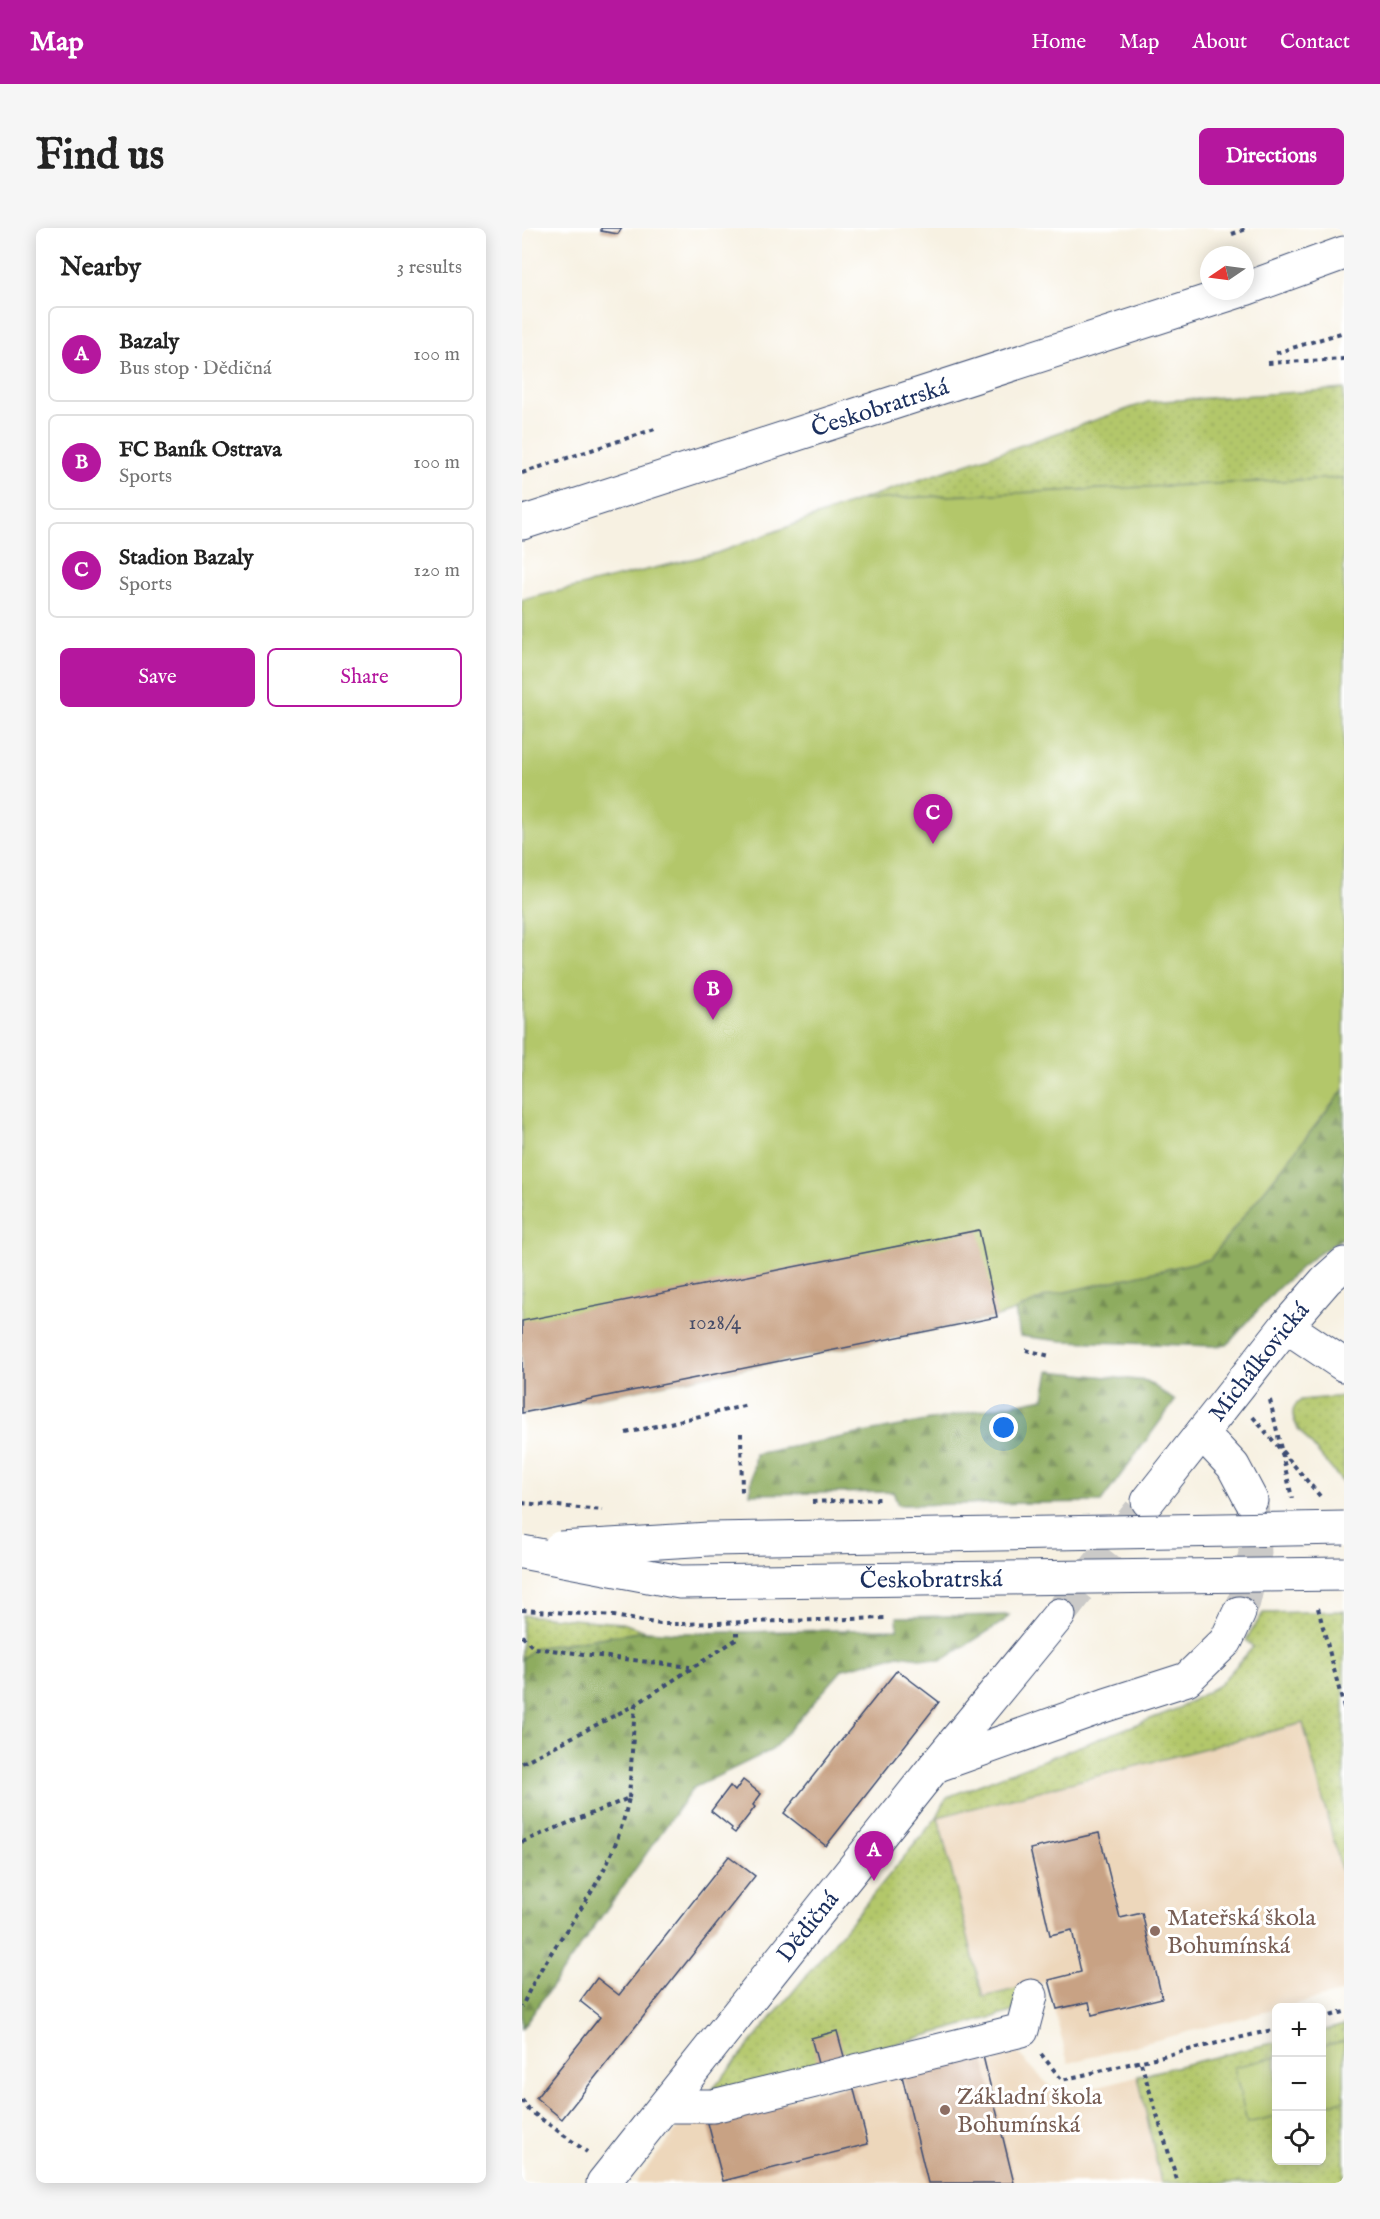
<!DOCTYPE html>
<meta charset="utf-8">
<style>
:root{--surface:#fff;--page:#f6f6f6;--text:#222;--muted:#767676;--line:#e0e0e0;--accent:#b5179e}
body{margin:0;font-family:"IM FELL English",serif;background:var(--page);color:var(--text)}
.controls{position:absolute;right:18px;bottom:18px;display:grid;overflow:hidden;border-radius:9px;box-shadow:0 3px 15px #0003}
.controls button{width:54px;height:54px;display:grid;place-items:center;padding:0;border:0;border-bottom:2px solid var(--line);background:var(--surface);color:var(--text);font:30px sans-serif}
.compass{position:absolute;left:678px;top:18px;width:54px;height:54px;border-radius:50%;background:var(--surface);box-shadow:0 3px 15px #0003;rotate:257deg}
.you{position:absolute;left:482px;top:1200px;width:21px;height:21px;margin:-15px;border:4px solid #fff;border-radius:50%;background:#1a73e8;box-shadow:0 0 0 9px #1a73e833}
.badge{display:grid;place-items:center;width:39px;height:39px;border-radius:50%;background:var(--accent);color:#fff;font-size:20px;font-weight:700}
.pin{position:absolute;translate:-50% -50px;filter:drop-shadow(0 2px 3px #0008)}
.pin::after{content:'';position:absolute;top:32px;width:21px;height:18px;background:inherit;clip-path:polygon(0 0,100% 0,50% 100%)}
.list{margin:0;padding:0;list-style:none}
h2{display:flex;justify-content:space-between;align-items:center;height:78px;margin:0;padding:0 24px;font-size:26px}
h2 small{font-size:20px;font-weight:400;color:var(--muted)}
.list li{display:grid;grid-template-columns:39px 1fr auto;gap:18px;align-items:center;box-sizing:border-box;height:96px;margin:0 12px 12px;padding:0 12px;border:2px solid var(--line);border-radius:9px}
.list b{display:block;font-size:22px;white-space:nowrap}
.list p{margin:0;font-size:20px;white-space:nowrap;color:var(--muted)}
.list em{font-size:20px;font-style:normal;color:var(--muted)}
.actions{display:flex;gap:12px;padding:18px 24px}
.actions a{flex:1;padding:14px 0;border:2px solid var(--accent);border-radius:9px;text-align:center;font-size:21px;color:var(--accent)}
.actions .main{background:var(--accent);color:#fff}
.icon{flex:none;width:33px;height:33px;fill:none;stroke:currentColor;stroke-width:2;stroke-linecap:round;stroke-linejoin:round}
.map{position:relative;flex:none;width:822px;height:1955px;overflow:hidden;border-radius:9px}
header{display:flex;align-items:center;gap:36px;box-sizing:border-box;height:84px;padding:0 30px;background:var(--accent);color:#fff}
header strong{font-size:28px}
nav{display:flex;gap:33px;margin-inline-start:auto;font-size:21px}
.intro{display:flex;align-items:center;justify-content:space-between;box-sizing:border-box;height:144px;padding:0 36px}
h1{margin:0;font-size:42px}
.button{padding:15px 27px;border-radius:9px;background:var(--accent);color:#fff;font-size:21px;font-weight:700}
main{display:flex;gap:36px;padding:0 36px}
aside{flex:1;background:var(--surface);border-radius:9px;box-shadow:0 3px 15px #0003}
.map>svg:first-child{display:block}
</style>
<header>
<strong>Map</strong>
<nav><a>Home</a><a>Map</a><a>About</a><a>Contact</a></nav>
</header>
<div class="intro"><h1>Find us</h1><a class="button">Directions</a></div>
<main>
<aside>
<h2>Nearby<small>3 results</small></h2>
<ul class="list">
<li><span class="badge">A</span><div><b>Bazaly</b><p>Bus stop · Dědičná</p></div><em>100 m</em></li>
<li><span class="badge">B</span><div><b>FC Baník Ostrava</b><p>Sports</p></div><em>100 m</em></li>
<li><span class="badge">C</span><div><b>Stadion Bazaly</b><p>Sports</p></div><em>120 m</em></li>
</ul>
<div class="actions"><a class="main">Save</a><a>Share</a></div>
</aside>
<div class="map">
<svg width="822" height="1955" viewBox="0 0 822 1955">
<defs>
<pattern id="green-dots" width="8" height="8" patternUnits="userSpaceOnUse" patternTransform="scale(1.5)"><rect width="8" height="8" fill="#b3c76b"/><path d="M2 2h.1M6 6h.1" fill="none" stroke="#99ab5f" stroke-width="1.8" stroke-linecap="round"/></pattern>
<pattern id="forest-firs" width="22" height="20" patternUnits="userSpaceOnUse" patternTransform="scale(1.5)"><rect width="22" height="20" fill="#8eac5f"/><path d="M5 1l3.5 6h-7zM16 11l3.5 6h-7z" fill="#738c52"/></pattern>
</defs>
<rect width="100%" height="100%" fill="#fff"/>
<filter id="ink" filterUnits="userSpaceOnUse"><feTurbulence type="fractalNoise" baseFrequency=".0167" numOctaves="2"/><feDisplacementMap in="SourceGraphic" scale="12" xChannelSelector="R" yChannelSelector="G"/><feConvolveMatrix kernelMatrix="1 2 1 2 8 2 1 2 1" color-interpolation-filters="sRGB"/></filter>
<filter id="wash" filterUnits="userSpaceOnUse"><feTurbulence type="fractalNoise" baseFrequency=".008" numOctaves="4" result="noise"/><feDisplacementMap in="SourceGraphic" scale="24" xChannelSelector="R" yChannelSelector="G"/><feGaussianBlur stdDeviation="1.35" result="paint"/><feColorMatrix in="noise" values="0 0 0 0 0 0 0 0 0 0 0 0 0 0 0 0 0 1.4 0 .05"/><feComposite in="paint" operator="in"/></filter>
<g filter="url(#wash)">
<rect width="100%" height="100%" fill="#f7f1e2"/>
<path fill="#edd7bb" d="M782,1495L822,1653V1764L762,1779L754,1780V1781L546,1835L525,1753L462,1770L415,1589Z
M495,1824L537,1868L616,1848L639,1955H113L154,1903L163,1896L463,1825L464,1830Z"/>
<path fill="url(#green-dots)" stroke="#677b64" stroke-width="1.5" d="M822,161V250L338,272L626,174Z
M822,1168V1256L777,1202C770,1190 767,1181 779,1172Z
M822,1383V1653L781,1495L416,1589L461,1769L502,1759L490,1784L186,1867L415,1589L425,1569L657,1480L697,1457L731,1419L724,1412L741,1385Z
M0,1387L100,1395L124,1403L12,1420L0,1431Z
M822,1797V1955H639L616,1848L754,1814V1932H800V1803Z"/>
<path fill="url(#forest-firs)" stroke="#546e5e" stroke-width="1.5" d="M822,861V1009L785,1034L753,1063L705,1117L694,1118L540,1113L498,1108L493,1083L525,1068L688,1031Z
M527,1143L625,1153L653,1173L579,1274L376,1277L371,1264L228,1266L233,1226L522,1170Z
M487,1387L481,1394L419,1433L377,1427L321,1441L250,1522L171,1560L0,1800V1431L12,1420L124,1403L157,1405L376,1401L375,1389Z"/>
<path fill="#b3c76b" stroke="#677b64" stroke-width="1.5" d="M822,250V861L688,1031L525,1068L493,1083L475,1089L0,1185V372L195,325L338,272Z
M822,1813V1872L800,1877V1818Z
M754,1829V1888L725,1895L712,1839Z"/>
<g id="blocks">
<path fill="#c8a284" d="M79,0H100L96,6L79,3Z
M457,1002L475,1089L0,1185V1093Z
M375,1442L417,1474L304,1618L262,1585Z
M221,1552L239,1566L231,1577L233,1579L213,1605L209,1602L210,1600L189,1583L208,1558L213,1563Z
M577,1605L598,1690L620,1685L640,1770L570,1787L567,1774L535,1781L527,1752L559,1744L550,1702L528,1707L508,1621Z
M207,1628L233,1648L40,1891L14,1870L78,1789L58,1773L75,1750L97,1767Z
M315,1803L323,1832L297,1839L289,1810Z
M461,1828L492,1955H406L380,1848Z
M331,1858L346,1916L201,1953L186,1895Z"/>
</g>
</g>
<g filter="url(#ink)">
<use href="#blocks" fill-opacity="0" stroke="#3c4c72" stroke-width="1.5"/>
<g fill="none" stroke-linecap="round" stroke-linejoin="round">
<path stroke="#cbcac8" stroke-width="33" stroke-dasharray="33 16" stroke-linecap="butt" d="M717,1385L722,1374L733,1325L730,1273
M537,1387L626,1273"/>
<g stroke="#3c4c72" stroke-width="35">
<g id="minor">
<path d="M723,61L822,25"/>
<path id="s1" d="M0,295L717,63"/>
<path d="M764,1098L822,1137"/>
<path d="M680,1205L711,1238L729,1272"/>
<path id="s2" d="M626,1273L764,1098L804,1052L822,1036"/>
<path d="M413,1538L584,1477L665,1451L704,1413L717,1385"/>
<path d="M143,1878H191L500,1802L509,1768"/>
<path id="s3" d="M81,1955L413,1538L537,1387"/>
</g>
</g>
<path stroke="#3c4c72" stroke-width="4" stroke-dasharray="4.5 4.5" stroke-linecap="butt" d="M710,6L727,0
M754,125L822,104
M746,135L822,131
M0,245L136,200
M504,1122L528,1128
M748,1172L770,1270
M731,1189L798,1268
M104,1205L226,1177
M219,1205L220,1266
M0,1275L81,1282
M796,1380L822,1480
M0,1382L92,1388L138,1396H160
M0,1408L12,1420L168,1439
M0,1535L113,1477L215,1411V1404
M107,1570L113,1477
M0,1614L107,1570C100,1602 90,1628 74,1656C50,1698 18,1734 0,1779
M800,1790L822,1784
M519,1826L540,1852L754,1801
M619,1835L656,1955
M0,1872L7,1882L65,1924"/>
<use href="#minor" stroke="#fff" stroke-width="33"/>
<g stroke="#3c4c72" stroke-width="35" stroke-linecap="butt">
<g id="minor-bridge">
<path d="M38,1320L187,1311L822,1300"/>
<path id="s4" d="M0,1324L158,1354L822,1346"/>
</g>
</g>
<path stroke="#3c4c72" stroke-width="4" stroke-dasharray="4.5 4.5" stroke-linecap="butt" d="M290,1274L358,1271
M160,1396L363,1390"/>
<use href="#minor-bridge" stroke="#fff" stroke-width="33"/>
</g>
</g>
<g fill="#8d6e63" stroke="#fff" stroke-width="2">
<circle cx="633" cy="1703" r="6"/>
<circle cx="423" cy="1882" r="6"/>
</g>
<g text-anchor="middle" stroke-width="6" stroke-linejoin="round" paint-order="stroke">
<g font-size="21" fill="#464c68">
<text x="193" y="1101">1028/4</text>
</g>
<g font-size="24" fill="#1b2f5e" stroke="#fff">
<text dy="8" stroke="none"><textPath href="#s1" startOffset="376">Českobratrská</textPath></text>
<text dy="8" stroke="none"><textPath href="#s2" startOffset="178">Michálkovická</textPath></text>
<text dy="8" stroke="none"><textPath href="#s4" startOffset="412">Českobratrská</textPath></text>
<text dy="8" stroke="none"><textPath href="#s3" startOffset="328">Dědičná</textPath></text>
</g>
<g font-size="24" fill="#785e54" stroke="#fff" text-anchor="start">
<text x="645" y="1697">Mateřská škola<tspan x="645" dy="28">Bohumínská</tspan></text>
<text x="435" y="1876">Základní škola<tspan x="435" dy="28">Bohumínská</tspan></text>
</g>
</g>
</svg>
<div class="controls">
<button>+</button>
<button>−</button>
<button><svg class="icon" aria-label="locate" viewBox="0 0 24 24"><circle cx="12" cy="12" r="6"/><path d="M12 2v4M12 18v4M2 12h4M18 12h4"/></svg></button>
</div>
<svg class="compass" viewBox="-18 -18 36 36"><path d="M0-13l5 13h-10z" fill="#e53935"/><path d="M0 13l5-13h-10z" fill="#767676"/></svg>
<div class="you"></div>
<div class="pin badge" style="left:352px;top:1653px">A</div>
<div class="pin badge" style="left:191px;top:792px">B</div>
<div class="pin badge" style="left:411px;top:616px">C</div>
</div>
</main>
